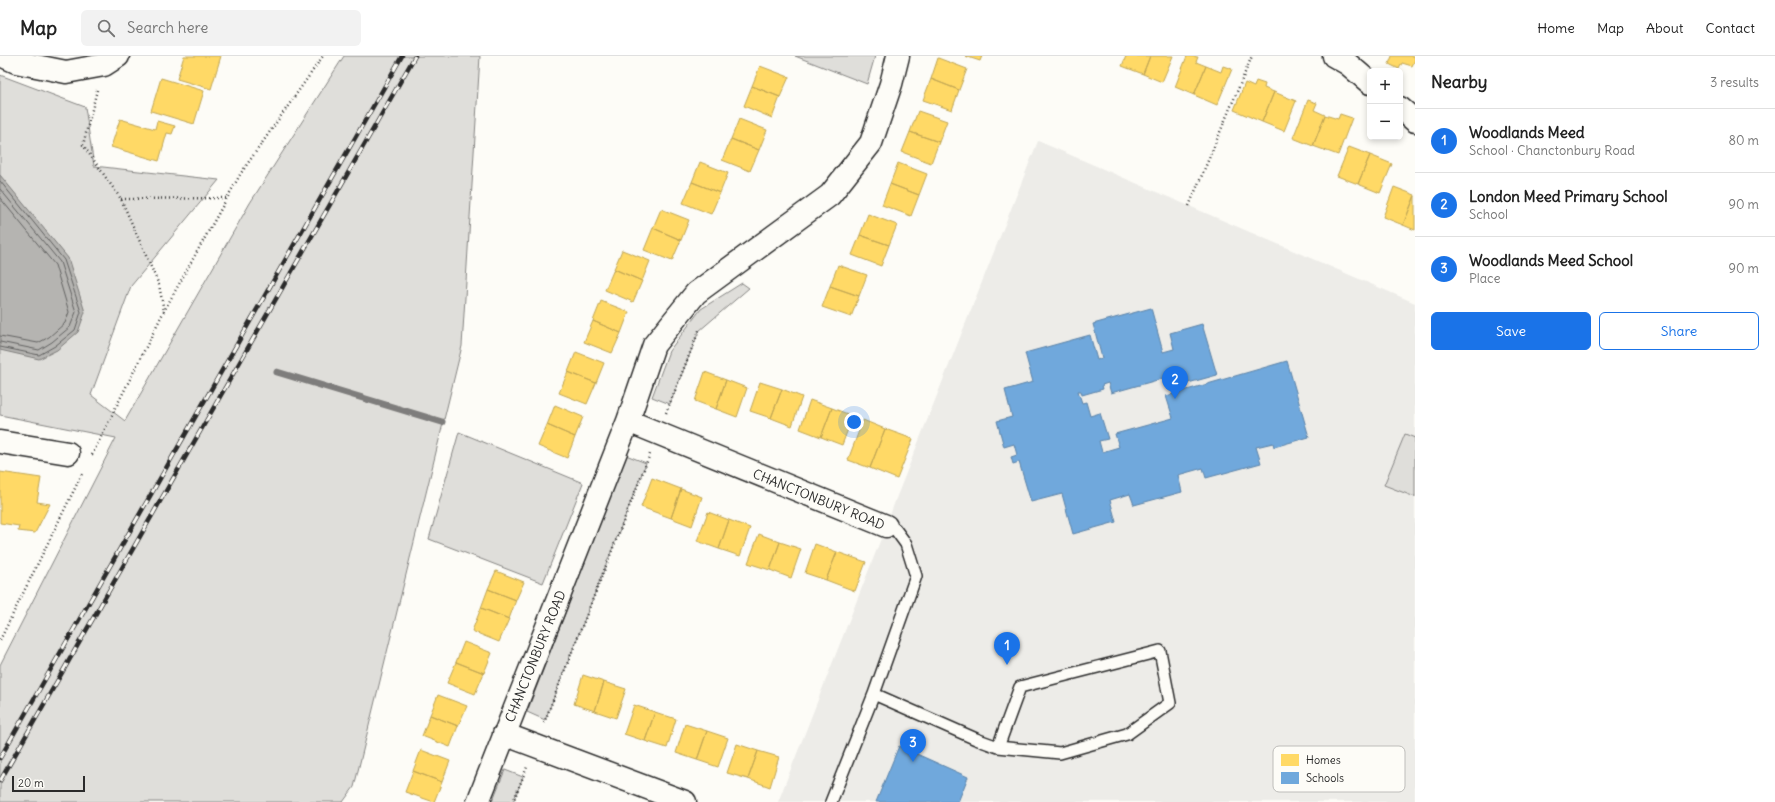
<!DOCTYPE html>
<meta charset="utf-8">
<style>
:root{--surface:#fff;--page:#f2f2f2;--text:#222;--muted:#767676;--line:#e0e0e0;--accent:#1a73e8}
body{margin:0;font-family:Delius,sans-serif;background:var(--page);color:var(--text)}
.controls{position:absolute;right:12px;top:12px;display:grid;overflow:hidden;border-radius:6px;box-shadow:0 2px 6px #0003}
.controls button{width:36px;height:36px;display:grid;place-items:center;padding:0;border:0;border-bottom:1px solid var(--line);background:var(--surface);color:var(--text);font:20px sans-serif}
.scale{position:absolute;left:12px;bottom:10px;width:73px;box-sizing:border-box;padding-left:4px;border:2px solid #2b2b2b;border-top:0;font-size:11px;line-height:14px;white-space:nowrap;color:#2b2b2b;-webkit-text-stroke:3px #fdfcf7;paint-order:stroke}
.you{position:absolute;left:854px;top:366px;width:14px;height:14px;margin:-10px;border:3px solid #fff;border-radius:50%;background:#1a73e8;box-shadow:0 0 0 6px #1a73e833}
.badge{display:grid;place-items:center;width:26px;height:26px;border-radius:50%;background:var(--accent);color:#fff;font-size:13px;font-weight:700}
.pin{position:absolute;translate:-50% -33px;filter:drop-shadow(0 1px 2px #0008)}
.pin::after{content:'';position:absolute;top:21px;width:14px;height:12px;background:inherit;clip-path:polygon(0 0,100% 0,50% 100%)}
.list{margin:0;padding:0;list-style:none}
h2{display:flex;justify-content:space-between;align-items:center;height:52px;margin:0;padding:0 16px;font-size:17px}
h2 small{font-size:13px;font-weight:400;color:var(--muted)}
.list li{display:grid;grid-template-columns:26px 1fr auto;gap:12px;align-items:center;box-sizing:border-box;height:64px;padding:0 16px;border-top:1px solid var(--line)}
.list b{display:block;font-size:15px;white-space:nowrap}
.list p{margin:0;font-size:13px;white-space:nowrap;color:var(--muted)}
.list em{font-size:13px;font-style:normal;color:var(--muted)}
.actions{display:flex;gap:8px;padding:12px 16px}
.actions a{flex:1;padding:9px 0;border:1px solid var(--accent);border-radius:6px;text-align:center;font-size:14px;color:var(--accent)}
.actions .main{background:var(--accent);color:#fff}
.icon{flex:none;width:22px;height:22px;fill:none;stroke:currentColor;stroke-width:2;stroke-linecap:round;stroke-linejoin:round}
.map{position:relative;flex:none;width:1415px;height:746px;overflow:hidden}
header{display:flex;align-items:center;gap:24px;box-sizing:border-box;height:56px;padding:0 20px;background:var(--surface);border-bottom:1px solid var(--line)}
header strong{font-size:19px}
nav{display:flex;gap:22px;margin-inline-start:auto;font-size:14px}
.search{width:280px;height:36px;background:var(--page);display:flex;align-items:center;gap:10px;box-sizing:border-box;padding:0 14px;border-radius:6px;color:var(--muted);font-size:15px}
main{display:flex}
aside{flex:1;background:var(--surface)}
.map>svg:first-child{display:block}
</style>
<header>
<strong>Map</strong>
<div class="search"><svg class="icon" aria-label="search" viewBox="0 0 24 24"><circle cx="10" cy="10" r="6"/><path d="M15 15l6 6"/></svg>Search here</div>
<nav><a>Home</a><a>Map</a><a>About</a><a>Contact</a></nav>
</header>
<main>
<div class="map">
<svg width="1415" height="746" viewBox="0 0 1415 746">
<rect width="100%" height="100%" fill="#fdfcf7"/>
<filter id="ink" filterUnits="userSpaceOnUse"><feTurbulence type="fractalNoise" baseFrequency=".025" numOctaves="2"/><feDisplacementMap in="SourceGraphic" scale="8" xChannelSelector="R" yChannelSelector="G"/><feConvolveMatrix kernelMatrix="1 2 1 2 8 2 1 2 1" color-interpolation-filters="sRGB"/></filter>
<g filter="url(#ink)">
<path fill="#edece8" d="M1038,85L1415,247V746H778L886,470L897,440Z"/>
<path fill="#dfdeda" stroke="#858482" d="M344,0H480L462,290L354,731L343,746H0V609L116,382L0,359V19L85,51L94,110L219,124L131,230L91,339L125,365L250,147Z
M795,0H875L867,28Z
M742,227L749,232L699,275L670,348L652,341L669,295L701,253Z
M459,376L583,427L543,527L429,483Z
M1405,378L1415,382V441L1384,429Z
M626,399L646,407L545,664L527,656Z
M505,714L523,721L513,746H492Z"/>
<path fill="#b5b4b1" stroke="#7e7d7b" d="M0,119L68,202L85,256L78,276L57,294L39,303L0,294Z"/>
<path fill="#ffd966" stroke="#bfa554" d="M184,0H221L211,33L177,23Z
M965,0H982L980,5Z
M1126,0H1150L1143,18L1122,10Z
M1150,0H1173L1162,26L1143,18Z
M1187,0L1198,1L1196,6L1206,10L1194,39L1175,31Z
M1392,0H1415V4L1412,10L1402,7L1399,13L1389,8Z
M938,2L967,13L959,34L931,23Z
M760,10L789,21L780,41L752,30Z
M1206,10L1221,16L1223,10L1232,13L1217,49L1194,39Z
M161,22L204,35L194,68L151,55Z
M931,23L959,34L952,54L923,44Z
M1256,25L1265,28L1264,32L1274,36L1262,66L1234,54L1245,27L1254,31Z
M752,30L780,41L772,62L744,50Z
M1274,36L1296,45L1284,75L1262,66Z
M1308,44L1317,47L1314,54L1325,59L1313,90L1293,82Z
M918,55L947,65L939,86L910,76Z
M1340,58L1352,62L1338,99L1313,90L1325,59L1338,63Z
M120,63L155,73L157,65L175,70L172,78L167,77L159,105L111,91Z
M739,63L767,74L759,94L731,83Z
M910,76L939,86L931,107L902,96Z
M731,83L759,94L750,115L722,104Z
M1349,91L1370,99L1358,128L1337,120Z
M1370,99L1392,108L1380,137L1358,128Z
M700,106L728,117L720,137L692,126Z
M898,107L927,118L919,139L890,128Z
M692,126L720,137L711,158L683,147Z
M890,128L919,139L911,160L882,149Z
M1394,131L1415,139L1403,169L1383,161Z
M1415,140V174L1403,169Z
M661,153L689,164L681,184L653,172Z
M868,158L897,169L889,189L860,179Z
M653,172L681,184L672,205L644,194Z
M860,179L889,189L881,210L852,199Z
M622,194L650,205L642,225L614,213Z
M838,209L867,219L859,240L830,230Z
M614,213L642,225L633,246L605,234Z
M830,230L859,240L851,261L822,251Z
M601,245L629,256L621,277L593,265Z
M593,265L621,277L612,297L584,286Z
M576,296L604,307L596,327L568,316Z
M568,316L596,327L587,348L559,337Z
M705,316L726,324L716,353L695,345Z
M726,324L747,332L737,361L716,353Z
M760,326L782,333L771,362L750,355Z
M782,333L802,341L792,370L771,362Z
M810,344L832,352L821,381L800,373Z
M555,349L583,361L575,381L547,369Z
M832,352L853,360L842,389L821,381Z
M863,364L885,373L870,412L848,404Z
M547,369L575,381L567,402L538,390Z
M885,373L913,383L897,423L870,412Z
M0,416L41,422L37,446L50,448L35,477L18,475L19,470L0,467Z
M652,422L681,433L671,462L641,451Z
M681,433L702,441L692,470L671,462Z
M708,456L729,464L719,493L697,485Z
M729,464L750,472L740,500L719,493Z
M759,478L780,486L770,514L748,507Z
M780,486L801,493L791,522L770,514Z
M815,488L837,496L826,524L805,517Z
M837,496L866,506L855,535L826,524Z
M496,515L524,526L516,544L488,533Z
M488,533L516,544L509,563L481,552Z
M481,552L509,563L499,586L472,575Z
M464,586L492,597L484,617L456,606Z
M456,606L484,617L475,638L447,627Z
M583,619L604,626L595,655L574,648Z
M604,626L626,633L616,662L595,655Z
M438,639L467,650L458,670L430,659Z
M634,649L655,656L645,685L624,678Z
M655,656L676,663L667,692L645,685Z
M430,659L458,670L450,691L422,680Z
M685,668L707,675L697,704L676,697Z
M707,675L728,682L718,711L697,704Z
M737,688L758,695L748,723L727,717Z
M421,694L450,705L442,726L413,715Z
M758,695L779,701L770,731L748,723Z
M413,715L442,726L434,746L405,736Z"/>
<path fill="#6fa8dc" stroke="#5b82a7" d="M1151,252L1163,296L1174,293L1170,277L1202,268L1217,319L1181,329L1177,312L1167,315L1168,321L1111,337L1108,327L1102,329L1103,333L1082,339L1081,335H1078L1082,347L1086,346L1090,360L1100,357L1108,383L1099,385L1102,396L1119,391L1115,378L1173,362L1166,340L1287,305L1309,381L1274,391L1273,387L1256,391L1261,407L1206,422L1203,412L1178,419L1182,436L1134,449L1130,438L1110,444L1116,466L1073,478L1062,438L1031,446L1019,406L1013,408L1011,401L1017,399L1014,388L1004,391L997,365L1012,361L1005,334L1033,326L1025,297L1090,279L1097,304L1102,302L1093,268Z
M899,690L968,721L958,746H876Z"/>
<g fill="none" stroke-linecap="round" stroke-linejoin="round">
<path stroke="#626261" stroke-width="1" d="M0,125L64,204L81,256L75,274L55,290L39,299L0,291
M0,133L60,206L76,256L70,271L52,286L39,294L0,286
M0,142L55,209L69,256L65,267L49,281L38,287L0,280"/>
<path stroke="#7e7d7b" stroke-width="7" d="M277,316L442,366"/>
<g stroke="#2b2b2b" stroke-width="14">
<path id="lane" d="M874,638L976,683L998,691L1060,697L1127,678L1170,647L1160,595L1020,631L998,691
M831,746L874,638L916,520L906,488L895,473L886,470"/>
</g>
<g stroke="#2b2b2b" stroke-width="25">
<path id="street" d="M3,0L16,6L66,16L104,9L118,0
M1334,0L1348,8L1370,27
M1400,52L1415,65
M628,365L886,470
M0,386L68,397
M504,678L685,746
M478,746L628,365L654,289L696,237L830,139L871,87L891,28L898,0"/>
</g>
<path stroke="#2b2b2b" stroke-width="2.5" stroke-dasharray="1 3" stroke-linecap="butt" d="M97,34L83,89L121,143L159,229L164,255
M121,143L227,142
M1189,150L1252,0
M666,357L700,272
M92,399L164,255L241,117L323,0
M0,584L83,416
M544,667L650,398
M513,746L527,711"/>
<use href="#lane" stroke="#fdfcf7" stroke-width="11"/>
<use href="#street" stroke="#fdfcf7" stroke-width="22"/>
<g stroke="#2b2b2b" stroke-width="4.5">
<path id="rail" d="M0,702L402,0
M0,725L415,0"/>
</g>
<use href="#rail" stroke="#fdfcf7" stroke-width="3" stroke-dasharray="9" stroke-linecap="butt"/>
</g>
</g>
<g text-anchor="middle" stroke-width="4" stroke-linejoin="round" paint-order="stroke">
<g font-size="13" fill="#2b2b2b" stroke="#fdfcf7">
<text transform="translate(819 443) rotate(22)" y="5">CHANCTONBURY ROAD</text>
<text transform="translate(535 600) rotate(-68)" y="5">CHANCTONBURY ROAD</text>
</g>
</g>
<rect x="1273" y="690" width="132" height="46" rx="6" fill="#fdfcf7" stroke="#bebdba" stroke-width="1"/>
<rect x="1281" y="698" width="18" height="12" fill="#ffd966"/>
<rect x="1281" y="716" width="18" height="12" fill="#6fa8dc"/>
<g font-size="11" fill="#2b2b2b">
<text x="1306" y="708">Homes</text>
<text x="1306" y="726">Schools</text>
</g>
</svg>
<div class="controls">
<button>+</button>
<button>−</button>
</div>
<div class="scale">20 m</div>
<div class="you"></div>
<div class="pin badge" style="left:1007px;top:609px">1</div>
<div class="pin badge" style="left:1175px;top:343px">2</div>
<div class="pin badge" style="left:913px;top:706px">3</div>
</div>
<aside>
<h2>Nearby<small>3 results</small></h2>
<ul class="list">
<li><span class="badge">1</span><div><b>Woodlands Meed</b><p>School · Chanctonbury Road</p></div><em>80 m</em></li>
<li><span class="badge">2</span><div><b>London Meed Primary School</b><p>School</p></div><em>90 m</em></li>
<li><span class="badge">3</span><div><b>Woodlands Meed School</b><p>Place</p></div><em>90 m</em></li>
</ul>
<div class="actions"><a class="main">Save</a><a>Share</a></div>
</aside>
</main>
